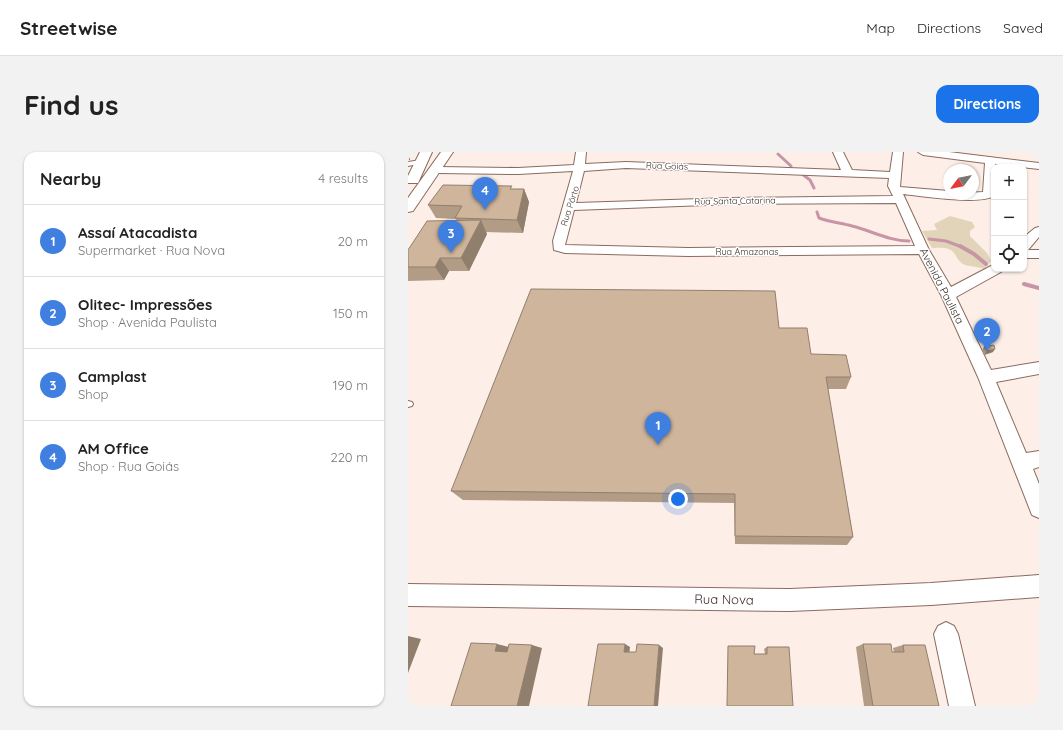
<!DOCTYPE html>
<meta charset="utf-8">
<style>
:root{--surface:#fff;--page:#f2f2f2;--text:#222;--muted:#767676;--line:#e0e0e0;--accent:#1a73e8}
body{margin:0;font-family:Quicksand,sans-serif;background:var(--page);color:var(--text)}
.controls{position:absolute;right:12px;top:12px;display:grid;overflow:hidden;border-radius:8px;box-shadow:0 1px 3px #0004}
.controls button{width:36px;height:36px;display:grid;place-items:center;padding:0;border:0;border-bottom:1px solid var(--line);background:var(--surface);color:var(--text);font:20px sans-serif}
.compass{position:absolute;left:535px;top:12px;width:36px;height:36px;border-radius:50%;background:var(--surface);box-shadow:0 1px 3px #0004;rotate:238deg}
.you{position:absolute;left:270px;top:347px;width:14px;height:14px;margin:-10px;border:3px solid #fff;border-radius:50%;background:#1a73e8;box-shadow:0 0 0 6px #1a73e833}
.badge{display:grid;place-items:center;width:26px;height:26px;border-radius:50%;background:var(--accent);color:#fff;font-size:13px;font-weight:700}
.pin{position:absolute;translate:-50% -33px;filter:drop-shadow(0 1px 2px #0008)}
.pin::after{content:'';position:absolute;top:21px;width:14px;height:12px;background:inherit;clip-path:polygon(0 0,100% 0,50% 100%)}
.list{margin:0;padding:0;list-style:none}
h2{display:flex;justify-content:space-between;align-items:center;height:52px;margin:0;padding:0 16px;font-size:17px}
h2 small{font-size:13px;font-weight:400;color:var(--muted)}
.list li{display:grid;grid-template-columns:26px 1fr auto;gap:12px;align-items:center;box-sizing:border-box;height:72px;padding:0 16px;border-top:1px solid var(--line)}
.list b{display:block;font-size:15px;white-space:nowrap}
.list p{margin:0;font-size:13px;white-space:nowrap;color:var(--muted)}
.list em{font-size:13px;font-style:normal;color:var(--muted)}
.icon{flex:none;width:22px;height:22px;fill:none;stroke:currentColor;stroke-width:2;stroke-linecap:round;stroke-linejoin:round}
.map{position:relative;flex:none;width:631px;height:554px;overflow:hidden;border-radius:12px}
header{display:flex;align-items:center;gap:24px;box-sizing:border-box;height:56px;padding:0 20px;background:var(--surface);border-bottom:1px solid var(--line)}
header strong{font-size:19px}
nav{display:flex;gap:22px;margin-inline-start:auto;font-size:14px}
.intro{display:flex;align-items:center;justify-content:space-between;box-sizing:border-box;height:96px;padding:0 24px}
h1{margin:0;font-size:28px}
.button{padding:10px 18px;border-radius:12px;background:var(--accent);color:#fff;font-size:14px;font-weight:700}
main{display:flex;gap:24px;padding:0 24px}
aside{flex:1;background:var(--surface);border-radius:12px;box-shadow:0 1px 3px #0004}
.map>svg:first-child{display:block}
</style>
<header>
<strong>Streetwise</strong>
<nav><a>Map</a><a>Directions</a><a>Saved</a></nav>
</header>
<div class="intro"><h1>Find us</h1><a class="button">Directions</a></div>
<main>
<aside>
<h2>Nearby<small>4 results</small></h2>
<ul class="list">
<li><span class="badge" style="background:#3f7fe0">1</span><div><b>Assaí Atacadista</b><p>Supermarket · Rua Nova</p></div><em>20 m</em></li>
<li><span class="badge" style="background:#3f7fe0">2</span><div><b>Olitec- Impressões</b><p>Shop · Avenida Paulista</p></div><em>150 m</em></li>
<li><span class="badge" style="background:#3f7fe0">3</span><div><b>Camplast</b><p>Shop</p></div><em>190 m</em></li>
<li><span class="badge" style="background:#3f7fe0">4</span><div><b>AM Office</b><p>Shop · Rua Goiás</p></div><em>220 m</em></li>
</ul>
</aside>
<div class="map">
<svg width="631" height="554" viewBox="0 0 631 554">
<rect width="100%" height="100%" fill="#fdeee8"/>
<path fill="#e1d4b8" d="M542,64L564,70L567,75L562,79V84L579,101L583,109L576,117C569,114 561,115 555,112C551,109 549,106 547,102C541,94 532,96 524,96L514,79L529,78L526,72Z"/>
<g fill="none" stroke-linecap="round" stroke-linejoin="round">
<path stroke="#c795a5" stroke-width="3" d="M370,2L383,14
M394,22L402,28L406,36
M409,60L411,66C422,70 433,71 444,74C464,79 481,89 501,89
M521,87L538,89L554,95"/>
<path stroke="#c795a5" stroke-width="4" d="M552,94L566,102L578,112
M616,132L631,136"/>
<g stroke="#8b6b5e" stroke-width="2">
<path id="service" d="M13,8L16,10L15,11L0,14V10Z
M0,249L4,250L5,252L4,254L0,255Z"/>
</g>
<g stroke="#8b6b5e" stroke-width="2">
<path id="minor" d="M168,0H178L177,12L218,10L433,18L425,0H435L444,18L482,20L485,0H495L492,35L541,39V42L575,40L577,11L515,3L510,0H541L631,11V17L587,12L586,44C573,53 513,44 495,42L521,98L543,135L583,114L586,113V117H595L593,120L548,145L583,218L631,210V222L588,230L618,301L631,299V315L625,317L631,332V366L624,363L570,225L533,143L511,102L280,104L157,101L146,98L145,89L165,19L110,22L30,21L25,18L30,15L110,16L166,13ZM218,16L481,26L480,34L485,44L325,46L168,51L176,19ZM488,51L507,94L280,96L157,93L166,58L325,52Z
M631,75V85L620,98H631V106H616V85L627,76Z
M631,423V445L523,453L382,459L0,454V432L382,437L523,431Z
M538,470L546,474L550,482L567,554H541L526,482L530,474Z"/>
</g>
<g stroke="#8b6b5e" stroke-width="2">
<path id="primary" d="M12,0H24L10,31H0V24Z
M33,0H45L5,59L0,60V46Z"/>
</g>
<use href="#service" fill="#fff" fill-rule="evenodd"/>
<use href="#minor" fill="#fff" fill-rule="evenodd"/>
<use href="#primary" fill="#fff" fill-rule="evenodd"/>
</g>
<path fill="#b29c86" d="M105,37H116L121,50L115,81L78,80L79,82L61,119H41L36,128L0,129V115L49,69L48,67L28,66L20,53Z
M371,176L403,202L443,225L438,237H420L445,385L439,393L327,392L326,351L55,348L43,339Z
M576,195L585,200L576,203L574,198Z
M455,492L484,500H486L485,496L495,493L531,554H456L448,495Z
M359,495L385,554L346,502H357L356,497Z"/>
<path fill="#917f6d" d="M0,0H2V8H0Z
M116,37L121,50L115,81L109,68Z
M73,68L79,82L61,119L53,106Z
M32,106L41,119L36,128L27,115Z
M587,197L585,200L576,203L579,199Z
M0,484L13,487L0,521Z
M89,492L101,495L99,502L87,499Z
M217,492L222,495L221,503L216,500Z
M124,493L134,496L121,554H109Z
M251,493L255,496L250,554H246Z"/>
<path fill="#cfb59c" stroke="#917f6d" d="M35,33L104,34L102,37H116L109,68L47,66L54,54L20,53Z
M73,68L53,106H32L27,115H0V98L19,69Z
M123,137L367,139L371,176H399L403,202L438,203L443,225H418L445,385L327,384V342L43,339Z
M586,193L587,197L579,199L576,195Z
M63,491L89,492L87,499L99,500L101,492L124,493L109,554H43Z
M190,492H217L216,500H228L229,492L251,493L246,554H180Z
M455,492H483L484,500H496L495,493H517L531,554H465Z
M320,494H347L346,502H359V495H381L385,554H319Z"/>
<g text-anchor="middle" stroke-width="3" stroke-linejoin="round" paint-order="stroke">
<g font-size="9" fill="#3a2c27" stroke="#fff">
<text transform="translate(259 14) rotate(2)" y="3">Rua Goiás</text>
<text transform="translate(327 49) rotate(-1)" y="3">Rua Santa Catarina</text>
<text transform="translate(162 54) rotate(-72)" y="3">Rua Pôrto</text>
<text x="339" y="103">Rua Amazonas</text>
</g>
<g font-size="11" fill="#3a2c27" stroke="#fff">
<text transform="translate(534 134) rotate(63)" y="4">Avenida Paulista</text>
</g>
<g font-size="13" fill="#3a2c27" stroke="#fff">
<text transform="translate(316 447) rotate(1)" y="5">Rua Nova</text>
</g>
</g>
</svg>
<div class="controls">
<button>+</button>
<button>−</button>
<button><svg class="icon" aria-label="locate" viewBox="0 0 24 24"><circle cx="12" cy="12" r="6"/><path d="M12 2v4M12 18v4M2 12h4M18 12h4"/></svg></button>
</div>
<svg class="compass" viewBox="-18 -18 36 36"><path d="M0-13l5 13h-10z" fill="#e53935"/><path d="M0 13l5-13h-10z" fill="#767676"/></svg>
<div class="you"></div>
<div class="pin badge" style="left:250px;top:293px;background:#3f7fe0">1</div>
<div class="pin badge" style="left:579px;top:199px;background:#3f7fe0">2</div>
<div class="pin badge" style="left:43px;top:101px;background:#3f7fe0">3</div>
<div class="pin badge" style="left:77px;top:58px;background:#3f7fe0">4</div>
</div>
</main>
